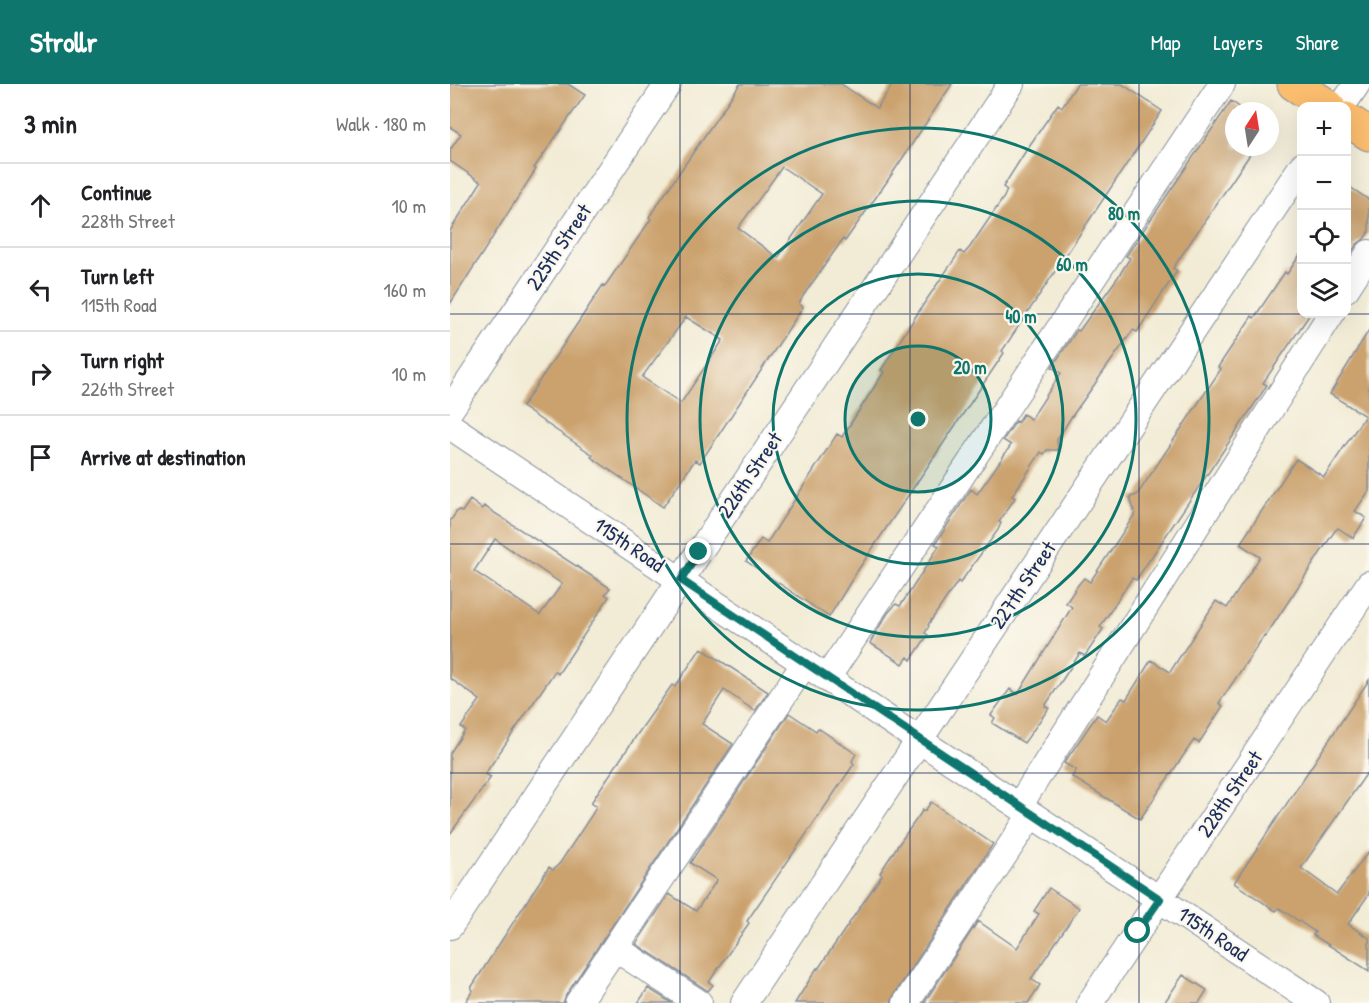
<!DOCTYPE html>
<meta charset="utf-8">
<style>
:root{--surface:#fff;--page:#f2f2f2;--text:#202124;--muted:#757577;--line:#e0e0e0;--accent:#0f766e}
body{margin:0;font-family:"Patrick Hand",sans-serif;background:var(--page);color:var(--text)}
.controls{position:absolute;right:18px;top:18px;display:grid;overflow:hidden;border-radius:12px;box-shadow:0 6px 24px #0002}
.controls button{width:54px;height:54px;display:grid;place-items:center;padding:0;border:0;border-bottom:2px solid var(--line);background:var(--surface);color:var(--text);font:30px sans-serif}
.compass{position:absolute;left:775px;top:18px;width:54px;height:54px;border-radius:50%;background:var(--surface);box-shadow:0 6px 24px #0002;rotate:12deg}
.stop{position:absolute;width:18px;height:18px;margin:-14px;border:4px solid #0f766e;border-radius:50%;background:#fff}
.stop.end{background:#0f766e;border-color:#fff;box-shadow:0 2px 6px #0008}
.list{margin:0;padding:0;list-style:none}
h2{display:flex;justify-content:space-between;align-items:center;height:78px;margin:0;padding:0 24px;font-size:26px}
h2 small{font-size:20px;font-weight:400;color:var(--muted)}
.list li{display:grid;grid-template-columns:39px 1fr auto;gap:18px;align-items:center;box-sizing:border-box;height:84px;padding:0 24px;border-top:2px solid var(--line)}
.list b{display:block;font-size:22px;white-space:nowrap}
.list p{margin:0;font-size:20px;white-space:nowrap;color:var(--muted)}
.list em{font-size:20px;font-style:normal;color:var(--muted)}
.icon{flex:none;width:33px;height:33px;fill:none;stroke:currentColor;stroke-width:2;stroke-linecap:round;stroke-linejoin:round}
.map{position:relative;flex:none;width:919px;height:919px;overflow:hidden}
header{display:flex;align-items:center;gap:36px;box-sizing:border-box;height:84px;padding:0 30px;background:var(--accent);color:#fff}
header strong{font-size:28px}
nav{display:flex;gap:33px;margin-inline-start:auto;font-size:21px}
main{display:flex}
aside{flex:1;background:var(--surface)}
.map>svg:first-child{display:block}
</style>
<header>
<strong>Strollr</strong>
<nav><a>Map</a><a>Layers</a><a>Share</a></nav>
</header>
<main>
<aside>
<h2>3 min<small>Walk · 180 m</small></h2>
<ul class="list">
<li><svg class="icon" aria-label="ahead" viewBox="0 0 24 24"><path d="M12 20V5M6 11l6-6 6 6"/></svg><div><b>Continue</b><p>228th Street</p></div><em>10 m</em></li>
<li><svg class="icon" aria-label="left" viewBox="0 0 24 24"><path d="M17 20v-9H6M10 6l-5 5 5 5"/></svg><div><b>Turn left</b><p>115th Road</p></div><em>160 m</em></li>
<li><svg class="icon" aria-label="right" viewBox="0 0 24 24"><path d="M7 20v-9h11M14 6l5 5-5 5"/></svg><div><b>Turn right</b><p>226th Street</p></div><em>10 m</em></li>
<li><svg class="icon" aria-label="arrive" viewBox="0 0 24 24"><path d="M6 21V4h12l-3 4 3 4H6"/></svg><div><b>Arrive at destination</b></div></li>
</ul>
</aside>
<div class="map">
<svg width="919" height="919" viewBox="0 0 919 919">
<rect width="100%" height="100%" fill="#fbf7ec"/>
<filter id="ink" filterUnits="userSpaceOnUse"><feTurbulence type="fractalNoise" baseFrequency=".0167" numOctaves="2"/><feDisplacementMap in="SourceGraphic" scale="12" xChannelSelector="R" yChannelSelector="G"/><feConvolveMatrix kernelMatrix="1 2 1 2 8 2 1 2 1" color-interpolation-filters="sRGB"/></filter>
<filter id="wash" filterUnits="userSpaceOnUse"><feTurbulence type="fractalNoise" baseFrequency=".008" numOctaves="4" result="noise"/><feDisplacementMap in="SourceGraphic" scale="24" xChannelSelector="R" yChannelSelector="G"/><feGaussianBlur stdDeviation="1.35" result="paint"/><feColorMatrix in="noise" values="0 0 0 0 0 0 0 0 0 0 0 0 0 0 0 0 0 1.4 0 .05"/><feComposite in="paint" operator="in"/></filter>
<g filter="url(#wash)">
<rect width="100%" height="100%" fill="#f2ecd6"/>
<g id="blocks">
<path fill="#cba26e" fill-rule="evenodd" d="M0,0H118L135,11L84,84L86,85L0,220V147L31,98L0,77V66L11,50L0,43Z
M290,0H391L427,24L443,0H502L436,99L395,157L393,155L353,212L349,220L353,223L250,379L245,376L213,423L141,373L143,371L72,323L153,201L155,202L201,135L199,133ZM332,83L372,110L328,174L288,144ZM236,233L273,256L231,319L192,293Z
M627,0H672L712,27L552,267L554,269L406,489L379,533L296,477L311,455L317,459L387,350L392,353L434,288L431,286L475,218L510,167L514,170L520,163L554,113L557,106L553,103L577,65L608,20L612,23Z
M781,17L795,27H784V63H805L723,184L727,187L687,248L683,246L620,335L607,356L608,366H597L594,370L591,368L562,412L565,414L549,438L551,439L548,446L510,499L508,497L478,541L479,542L475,549L478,551L461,576L458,573L453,580L420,559L426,548L438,529L446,520L450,522L461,506L489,462L485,460L521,405L527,410L544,386L561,361L553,356L566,337L568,338L573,330L581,335L611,289L602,283L627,246L629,247L668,193L680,174L676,172Z
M897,101L919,116V148L914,155L906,161L897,176Z
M852,168V230H860L813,299L817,301L804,321L686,496L682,494L650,543L653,545L635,572L630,569L595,622L599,624L574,659L542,639L545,634L541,631L560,605L568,610L622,523L616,519L628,501L634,494L640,498L685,430L680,413L687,411L771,285L768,283L802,232L804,234L835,188L837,190Z
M919,246V407L905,427L916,434L903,454L888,444L884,448L815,553L814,552L769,619L773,622L749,659L744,656L690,735L622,693L626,686L614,679L647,631L656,637L672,614L676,616L701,576L720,588L766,517L777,524L810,473L790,460L846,375L874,393L915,332L880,310Z
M20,416L32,425L34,422L160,504L155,510L159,513L108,590L105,587L35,690L41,693L0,750V669L15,646L11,643L30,616L0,594V437L8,426L12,428ZM45,455L112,500L90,531L24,487Z
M251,564L318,608L305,627L274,606L252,640L283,660L116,911L113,919H15L23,906L21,904L99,783L103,786L110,779L143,729L146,722L141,719L148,708L191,645L222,601L225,603Z
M919,596V686L851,784L887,810L919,767V810L898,840L919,854V887L863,851L865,848L829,824L826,827L784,799Z
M339,629L366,647L368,644L406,670L402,677L404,680L297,837L299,839L259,898L263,901L258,907L186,860L219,810L246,827L267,796L240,779Z
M481,718L543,760L444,911L441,919H345L367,884L368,885L432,791L430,789L446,764L473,726L475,727Z
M599,804L629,824L581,895L590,901L578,919H474L528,837L567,864L589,830L584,827Z
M733,891L757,906L749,919H714Z
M198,904L222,919H188Z"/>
</g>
</g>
<g filter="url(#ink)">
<use href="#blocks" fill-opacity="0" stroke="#868e9a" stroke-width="1.5"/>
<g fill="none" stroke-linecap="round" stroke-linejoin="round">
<g stroke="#868e9a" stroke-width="28">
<path id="minor" d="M892,22L907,0
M896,205L919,169
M0,326L218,0
M0,342L469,656L866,919
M377,594L772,0
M569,722L881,230
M0,842L561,0
M165,864L249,919
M128,919L355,579
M294,919L852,82
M456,919L581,731
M640,919L919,500"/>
</g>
<g stroke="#868e9a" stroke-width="35">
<path id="major" d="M844,0L878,22
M896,35L919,50"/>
</g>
<use href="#minor" stroke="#fff" stroke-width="26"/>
<use href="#major" stroke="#fbbd6e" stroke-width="33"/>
</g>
</g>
<g fill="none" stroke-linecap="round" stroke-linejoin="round" filter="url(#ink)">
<path stroke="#0f766e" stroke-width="8" d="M249,468L231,496L710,815L688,847"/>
</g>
<path fill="none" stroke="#1b2f5e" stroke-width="1.5" stroke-opacity="0.55" d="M230,0V919M460,0V919M689,0V919M0,230H919M0,460H919M0,689H919"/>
<circle cx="468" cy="335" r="73" fill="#0f766e" fill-opacity=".12"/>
<g fill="none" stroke="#0f766e" stroke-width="3">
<circle cx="468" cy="335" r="73"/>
<circle cx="468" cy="335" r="145"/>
<circle cx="468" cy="335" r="218"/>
<circle cx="468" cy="335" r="291"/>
</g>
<g text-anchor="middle" stroke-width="4.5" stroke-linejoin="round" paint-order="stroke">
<g font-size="21" fill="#1b2f5e" stroke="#fbf7ec">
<text transform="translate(109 163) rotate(-56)" y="7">225th Street</text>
<text transform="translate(300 391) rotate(-56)" y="7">226th Street</text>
<text transform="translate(179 461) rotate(34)" y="7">115th Road</text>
<text transform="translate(573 501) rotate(-56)" y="7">227th Street</text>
<text transform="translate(780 710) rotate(-56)" y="7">228th Street</text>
<text transform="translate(763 850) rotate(34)" y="7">115th Road</text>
</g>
</g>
<circle cx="468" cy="335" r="9" fill="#0f766e" stroke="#fbf7ec" stroke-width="3"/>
<g font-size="18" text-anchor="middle" font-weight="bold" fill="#0f766e" stroke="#fbf7ec" stroke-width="4.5" stroke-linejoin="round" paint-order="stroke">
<text x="674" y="136">80 m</text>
<text x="622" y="187">60 m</text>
<text x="571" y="239">40 m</text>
<text x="520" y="290">20 m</text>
</g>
</svg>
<div class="controls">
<button>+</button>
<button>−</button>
<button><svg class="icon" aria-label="locate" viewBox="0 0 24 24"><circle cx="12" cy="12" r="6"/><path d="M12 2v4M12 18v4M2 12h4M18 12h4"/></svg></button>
<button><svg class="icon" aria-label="layers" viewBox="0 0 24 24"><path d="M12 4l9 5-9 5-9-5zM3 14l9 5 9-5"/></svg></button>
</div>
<svg class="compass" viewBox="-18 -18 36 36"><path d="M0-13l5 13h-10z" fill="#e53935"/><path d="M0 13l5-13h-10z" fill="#757577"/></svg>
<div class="stop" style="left:688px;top:847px"></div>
<div class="stop end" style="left:249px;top:468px"></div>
</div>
</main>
